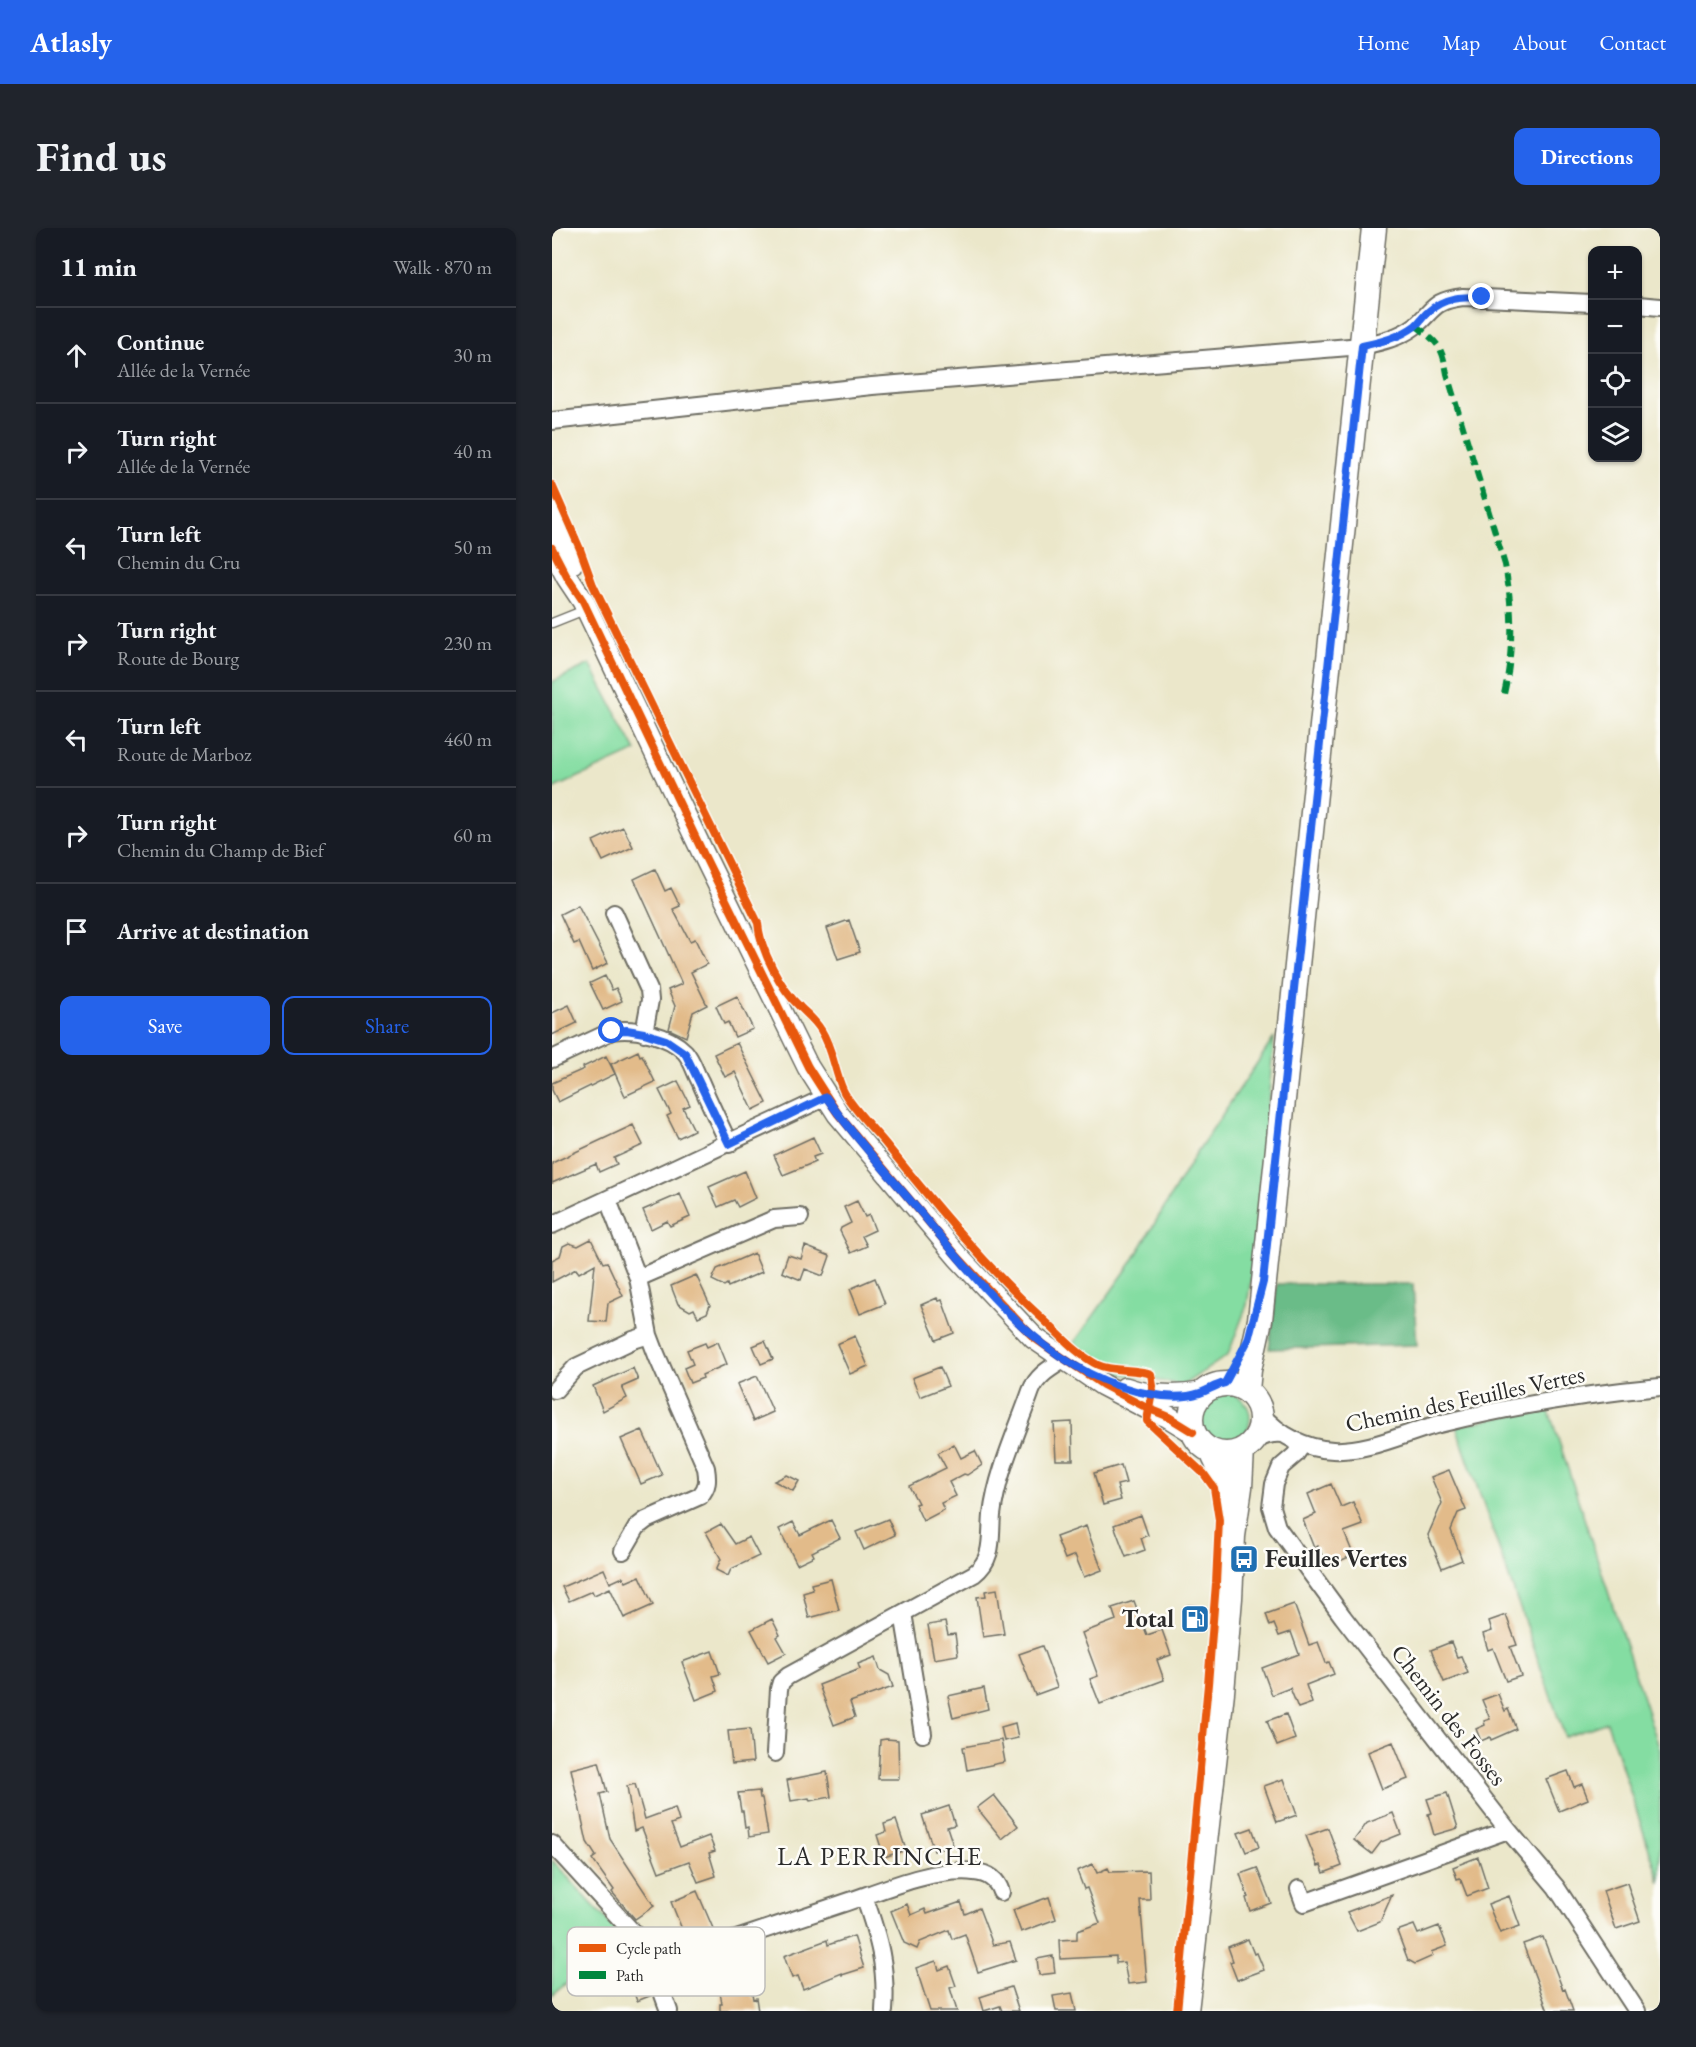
<!DOCTYPE html>
<meta charset="utf-8">
<style>
:root{--surface:#171b24;--page:#20242c;--text:#f1f3f6;--muted:#9ea1a6;--line:#363941;--accent:#2563eb}
body{margin:0;font-family:"EB Garamond",serif;background:var(--page);color:var(--text)}
.controls{position:absolute;right:18px;top:18px;display:grid;overflow:hidden;border-radius:12px;box-shadow:0 2px 4px #0004}
.controls button{width:54px;height:54px;display:grid;place-items:center;padding:0;border:0;border-bottom:2px solid var(--line);background:var(--surface);color:var(--text);font:30px sans-serif}
.stop{position:absolute;width:18px;height:18px;margin:-14px;border:4px solid #2563eb;border-radius:50%;background:#fff}
.stop.end{background:#2563eb;border-color:#fff;box-shadow:0 2px 6px #0008}
.list{margin:0;padding:0;list-style:none}
h2{display:flex;justify-content:space-between;align-items:center;height:78px;margin:0;padding:0 24px;font-size:26px}
h2 small{font-size:20px;font-weight:400;color:var(--muted)}
.list li{display:grid;grid-template-columns:39px 1fr auto;gap:18px;align-items:center;box-sizing:border-box;height:96px;padding:0 24px;border-top:2px solid var(--line)}
.list b{display:block;font-size:22px;white-space:nowrap}
.list p{margin:0;font-size:20px;white-space:nowrap;color:var(--muted)}
.list em{font-size:20px;font-style:normal;color:var(--muted)}
.actions{display:flex;gap:12px;padding:18px 24px}
.actions a{flex:1;padding:14px 0;border:2px solid var(--accent);border-radius:12px;text-align:center;font-size:21px;color:var(--accent)}
.actions .main{background:var(--accent);color:#fff}
.icon{flex:none;width:33px;height:33px;fill:none;stroke:currentColor;stroke-width:2;stroke-linecap:round;stroke-linejoin:round}
.map{position:relative;flex:none;width:1108px;height:1783px;overflow:hidden;border-radius:12px}
header{display:flex;align-items:center;gap:36px;box-sizing:border-box;height:84px;padding:0 30px;background:var(--accent);color:#fff}
header strong{font-size:28px}
nav{display:flex;gap:33px;margin-inline-start:auto;font-size:21px}
.intro{display:flex;align-items:center;justify-content:space-between;box-sizing:border-box;height:144px;padding:0 36px}
h1{margin:0;font-size:42px}
.button{padding:15px 27px;border-radius:12px;background:var(--accent);color:#fff;font-size:21px;font-weight:700}
main{display:flex;gap:36px;padding:0 36px}
aside{flex:1;background:var(--surface);border-radius:12px;box-shadow:0 2px 4px #0004}
.map>svg:first-child{display:block}
</style>
<header>
<strong>Atlasly</strong>
<nav><a>Home</a><a>Map</a><a>About</a><a>Contact</a></nav>
</header>
<div class="intro"><h1>Find us</h1><a class="button">Directions</a></div>
<main>
<aside>
<h2>11 min<small>Walk · 870 m</small></h2>
<ul class="list">
<li><svg class="icon" aria-label="ahead" viewBox="0 0 24 24"><path d="M12 20V5M6 11l6-6 6 6"/></svg><div><b>Continue</b><p>Allée de la Vernée</p></div><em>30 m</em></li>
<li><svg class="icon" aria-label="right" viewBox="0 0 24 24"><path d="M7 20v-9h11M14 6l5 5-5 5"/></svg><div><b>Turn right</b><p>Allée de la Vernée</p></div><em>40 m</em></li>
<li><svg class="icon" aria-label="left" viewBox="0 0 24 24"><path d="M17 20v-9H6M10 6l-5 5 5 5"/></svg><div><b>Turn left</b><p>Chemin du Cru</p></div><em>50 m</em></li>
<li><svg class="icon" aria-label="right" viewBox="0 0 24 24"><path d="M7 20v-9h11M14 6l5 5-5 5"/></svg><div><b>Turn right</b><p>Route de Bourg</p></div><em>230 m</em></li>
<li><svg class="icon" aria-label="left" viewBox="0 0 24 24"><path d="M17 20v-9H6M10 6l-5 5 5 5"/></svg><div><b>Turn left</b><p>Route de Marboz</p></div><em>460 m</em></li>
<li><svg class="icon" aria-label="right" viewBox="0 0 24 24"><path d="M7 20v-9h11M14 6l5 5-5 5"/></svg><div><b>Turn right</b><p>Chemin du Champ de Bief</p></div><em>60 m</em></li>
<li><svg class="icon" aria-label="arrive" viewBox="0 0 24 24"><path d="M6 21V4h12l-3 4 3 4H6"/></svg><div><b>Arrive at destination</b></div></li>
</ul>
<div class="actions"><a class="main">Save</a><a>Share</a></div>
</aside>
<div class="map">
<svg width="1108" height="1783" viewBox="0 0 1108 1783">
<rect width="100%" height="100%" fill="#fdfcf7"/>
<filter id="ink" filterUnits="userSpaceOnUse"><feTurbulence type="fractalNoise" baseFrequency=".0167" numOctaves="2"/><feDisplacementMap in="SourceGraphic" scale="12" xChannelSelector="R" yChannelSelector="G"/><feConvolveMatrix kernelMatrix="1 2 1 2 8 2 1 2 1" color-interpolation-filters="sRGB"/></filter>
<filter id="wash" filterUnits="userSpaceOnUse"><feTurbulence type="fractalNoise" baseFrequency=".008" numOctaves="4" result="noise"/><feDisplacementMap in="SourceGraphic" scale="24" xChannelSelector="R" yChannelSelector="G"/><feGaussianBlur stdDeviation="1.35" result="paint"/><feColorMatrix in="noise" values="0 0 0 0 0 0 0 0 0 0 0 0 0 0 0 0 0 1.4 0 .05"/><feComposite in="paint" operator="in"/></filter>
<g filter="url(#wash)">
<rect width="100%" height="100%" fill="#ebe7ca"/>
<path fill="#84dda2" stroke="#588466" stroke-width="1.5" d="M38,436L84,523L0,561V454Z
M722,810L702,1032L695,1077L676,1127L631,1157L558,1144L548,1138L522,1115L580,1034L643,927Z
M648 1190a25 25 0 1 1 50 0a25 25 0 1 1-50 0Z
M996,1180L1108,1522V1654L1055,1494L1013,1509L904,1198Z
M0,1632L71,1710L0,1767Z"/>
<path fill="#6bbc88" stroke="#4b745a" stroke-width="1.5" d="M725,1056H861L865,1117L717,1121Z"/>
<g id="blocks">
<path fill="#e2bb8a" d="M71,599L81,619L51,633L41,613Z
M103,641L113,663L119,660L128,678L121,681L138,713L143,711L155,736L139,744L155,777L141,784L134,809L117,801L123,778L116,762L130,756L82,651Z
M26,677L56,735L40,743L27,714L22,716L8,686Z
M297,692L308,724L286,731L275,700Z
M53,748L60,762L64,760L70,773L51,782L38,755Z
M185,768L201,801L183,809L176,794L172,796L164,778Z
M17,777L25,795L0,807V785Z
M185,815L215,875L201,882L183,844L173,849L162,826Z
M86,823L88,828L90,827L103,854L73,868L59,836Z
M54,828L63,846L6,874L0,862V855L32,841L31,839Z
M126,853L138,877L131,880L142,902L126,910L115,888L119,886L107,862Z
M81,897L91,917L62,930L65,936L47,944L44,936L0,955V935Z
M261,909L269,926L261,929L263,934L231,947L222,927Z
M193,943L204,970L186,979L182,972L166,979L157,959Z
M128,966L138,989L118,998L115,993L99,1001L91,982Z
M305,973L313,989L317,987L323,1002L310,1008L315,1018L299,1025L288,1003L289,1000L299,995L292,979Z
M39,1011L51,1035L55,1034L71,1068L56,1075L54,1094L37,1093L43,1036L27,1045L24,1041L0,1054V1032L8,1028L11,1018L17,1015L26,1018Z
M253,1018L278,1028L271,1048L253,1041L249,1052L230,1044L236,1027L249,1031Z
M202,1025L210,1044L176,1059L175,1056L172,1058L160,1052L165,1041Z
M144,1047L158,1077L155,1085L146,1089L142,1081L138,1083L126,1076L119,1058Z
M323,1050L333,1076L308,1086L298,1061Z
M385,1070L387,1073L390,1072L402,1105L384,1112L369,1077Z
M303,1108L316,1138L298,1146L285,1116Z
M213,1113L221,1131L209,1136L201,1118Z
M166,1114L175,1136L150,1147L151,1150L138,1155L132,1140L141,1136L135,1122L153,1115L155,1119Z
M388,1139L396,1158L368,1169L360,1150Z
M81,1140L86,1152L70,1159L75,1170L51,1183L41,1158Z
M205,1148L221,1184L201,1193L185,1156Z
M520,1194L521,1232H504L502,1195Z
M90,1202L110,1247L89,1256L69,1211Z
M402,1216L409,1230L423,1223L430,1237L415,1247L412,1246L397,1254L404,1268L389,1275L392,1282L371,1293L363,1276L366,1275L357,1258L394,1240L386,1225Z
M569,1237L574,1255L565,1257L569,1272L551,1277L542,1245Z
M897,1242L914,1282L906,1285L899,1302L910,1332L890,1340L876,1307L890,1275L879,1249Z
M235,1247L247,1253L241,1263L222,1253Z
M779,1256L789,1279L801,1274L811,1297L792,1304L799,1321L797,1329L783,1335L780,1329L772,1332L766,1318L762,1320L751,1292L764,1286L756,1266Z
M589,1287L596,1307L589,1310L593,1322L574,1329L562,1297Z
M336,1291L343,1307L312,1322L304,1304Z
M279,1292L288,1310L260,1324L262,1328L245,1336L227,1301L241,1294L248,1307Z
M169,1296L183,1316L197,1309L207,1328L179,1341L176,1348L164,1342L169,1331L154,1304Z
M534,1298L550,1342L532,1349L523,1327L513,1331L504,1309Z
M52,1341L58,1355L71,1349L74,1354L88,1348L101,1377L72,1390L58,1360L42,1367L40,1363L17,1373L10,1359Z
M279,1351L287,1382L257,1390L251,1365L261,1362L259,1356Z
M445,1361L452,1406L431,1409L425,1369L434,1368L433,1363Z
M582,1373L595,1407L610,1402L619,1427L605,1432L612,1452L548,1476L538,1451L546,1448L530,1405L564,1392L560,1380Z
M742,1376L757,1417L766,1414L774,1435L777,1434L782,1446L754,1457L760,1475L746,1480L738,1460L720,1467L710,1440L747,1426L739,1404L727,1408L722,1396L718,1398L714,1386Z
M636,1377L651,1378L649,1404L633,1402Z
M954,1387L965,1417L958,1419L969,1448L954,1453L941,1420L936,1422L931,1406L940,1403L937,1393Z
M220,1391L228,1407L225,1409L234,1425L216,1434L199,1402Z
M393,1394L396,1407L403,1406L406,1427L382,1431L376,1397Z
M899,1414L905,1429L909,1428L916,1445L892,1454L879,1422Z
M490,1418L505,1459L483,1467L467,1426Z
M160,1423L168,1446L161,1448L166,1463L144,1472L130,1434Z
M324,1429L328,1442L337,1447L341,1459L298,1474L303,1489L282,1497L267,1457L308,1441L306,1436Z
M432,1460L436,1481L401,1490L396,1468Z
M946,1466L953,1483L956,1481L964,1501L939,1512L938,1509L929,1513L924,1501L933,1497L932,1493L938,1491L930,1472Z
M734,1486L743,1511L725,1518L715,1493Z
M463,1495L466,1510L452,1513L449,1499Z
M198,1501L201,1534L180,1536L176,1503Z
M334,1511L346,1512L347,1551H326L328,1512Z
M449,1512L453,1534L415,1542L411,1519Z
M841,1514L856,1551L830,1561L816,1524Z
M47,1534L55,1564L48,1566L58,1611L102,1678L83,1691L60,1664L62,1662L40,1631L44,1628L35,1614L19,1541Z
M1016,1543L1022,1559L1030,1556L1036,1571L1007,1583L994,1551Z
M275,1544L279,1569L258,1573L257,1570L239,1573L235,1552Z
M732,1551L745,1587L725,1594L712,1558Z
M83,1556L93,1591L123,1580L127,1593L119,1596L128,1619L157,1608L163,1623L157,1625L164,1648L146,1654L137,1633L107,1644L90,1600L82,1603L75,1558Z
M207,1563L208,1570H210L216,1606L197,1609L196,1599L193,1600L191,1583H189L186,1565Z
M895,1565L906,1600L882,1607L876,1586L880,1585L875,1571Z
M442,1567L466,1598L450,1611L425,1580Z
M397,1578L403,1597L395,1599L401,1617L382,1623L370,1587Z
M841,1585L849,1606L829,1614L820,1626L802,1612L815,1595Z
M344,1592L354,1622L332,1629L325,1607L334,1604L332,1596Z
M700,1600L707,1619L694,1624L686,1605Z
M776,1600L790,1638L772,1645L769,1637L766,1638L754,1608Z
M926,1629L936,1660L915,1668L908,1650L905,1651L901,1639Z
M541,1636L545,1645L556,1640L558,1644L597,1643L598,1672H588L595,1754L576,1756L572,1734L564,1735V1728L508,1731L507,1712L525,1711V1703L548,1695L535,1660L532,1661L525,1643Z
M705,1640L719,1675L698,1683L694,1670L696,1669L688,1646Z
M1075,1655L1088,1693L1064,1701L1051,1663Z
M145,1663L163,1705L136,1716L119,1674Z
M840,1667L828,1694L805,1703L795,1684Z
M957,1668L968,1698L948,1705L936,1676Z
M497,1669L504,1691L469,1704L461,1682Z
M409,1674L413,1686L427,1680L441,1717L458,1714L464,1732L426,1744L413,1706L400,1711L397,1702L368,1714L365,1721L352,1715L339,1683L355,1676L359,1687L373,1681L375,1686Z
M862,1697L866,1706L887,1698L895,1718L879,1724L881,1728L863,1736L856,1732L845,1703Z
M302,1708L312,1740L290,1747V1745L251,1761L246,1748L240,1750L232,1728L275,1712L276,1717Z
M991,1709L1011,1762L1013,1761L1021,1783H996L971,1716Z
M696,1711L702,1726L705,1725L712,1742L685,1752L678,1734L681,1733L676,1719Z
M501,1728L503,1745L487,1747L485,1731Z
M384,1733L387,1742L397,1738L404,1758L398,1760L405,1783H378L364,1740Z
M195,1735L201,1771L204,1770L206,1783H168V1776H170L164,1740Z
M94,1751L100,1767L85,1773L79,1757Z
M459,1759L467,1783H450L448,1778L432,1783L428,1769Z
M520,1765L524,1783H504L501,1768Z"/>
</g>
</g>
<g filter="url(#ink)">
<use href="#blocks" fill-opacity="0" stroke="#6e6d63" stroke-width="1.5"/>
<g fill="none" stroke-linecap="round" stroke-linejoin="round">
<g stroke="#6e6d63" stroke-width="11">
<path id="service" d="M0,395L35,381"/>
</g>
<g stroke="#6e6d63" stroke-width="20">
<path id="minor" d="M1086,77L1108,79
M0,193L320,158L810,118C828,114 847,110 863,98C883,81 880,73 911,69L1040,75
M62,685L97,762L98,772L92,805
M0,831L60,803C82,799 117,807 133,824C140,832 143,844 148,853C157,874 167,895 177,916
M56,972L86,1050L97,1107L105,1128L154,1240C156,1252 156,1259 148,1268L94,1292L85,1299L71,1323
M0,997L274,869
M86,1050L222,991L248,989
M3,1162L24,1139L81,1112L97,1107
M709,1186C727,1207 753,1221 781,1222C816,1224 853,1205 887,1196C959,1178 1034,1166 1108,1159
M700,1214C711,1208 719,1205 731,1206
M751,1216L743,1227L729,1239L722,1256L719,1279L725,1299L791,1389L956,1602L1004,1659L1085,1783
M351,1385L371,1506
M223,1525L227,1461L229,1454L236,1448L422,1346C442,1331 438,1310 440,1287C445,1245 465,1203 479,1163C485,1147 499,1140 513,1131
M0,1616L86,1710L101,1739L117,1783
M747,1661L752,1675L956,1602
M312,1668C327,1711 335,1738 332,1783
M101,1739C164,1718 226,1697 289,1676C326,1664 382,1639 422,1644C435,1645 445,1651 449,1664"/>
</g>
<g stroke="#6e6d63" stroke-width="24">
<path id="tertiary" d="M0,285L20,335
M0,320L15,349L31,373L151,625L256,839L286,886L406,1029L482,1110L551,1157L595,1180L615,1188L641,1204
M573,1160C598,1169 623,1169 649,1165"/>
</g>
<g stroke="#6e6d63" stroke-width="27">
<path id="secondary" d="M639 1191a35 35 0 1 1 70 0a35 35 0 1 1-70 0Z
M695,1162L697,1142L708,1092L822,0
M660,1224L668,1241L677,1285
M634,1783L670,1464L678,1370L681,1308L688,1259L690,1222"/>
</g>
<use href="#service" stroke="#fff" stroke-width="8"/>
<use href="#minor" stroke="#fff" stroke-width="16"/>
<use href="#tertiary" stroke="#fff" stroke-width="21"/>
<use href="#secondary" stroke="#fff" stroke-width="24"/>
<path stroke="#00873e" stroke-width="6" stroke-dasharray="12 6" stroke-linecap="butt" d="M863,97C886,115 890,117 895,146L953,337C961,381 962,422 952,466"/>
<g stroke="#fdfcf7" stroke-width="11">
<path id="cycleway" d="M0,257L28,321L41,357L206,695C208,722 229,761 248,779C256,787 263,792 269,802C281,821 282,842 291,862C297,876 322,902 333,915C383,977 435,1040 494,1094C510,1109 526,1127 546,1137C560,1144 583,1140 599,1146L601,1158L595,1193L652,1246L662,1260L667,1292L664,1355L656,1456L625,1783
M0,320L15,349L31,373L151,625L256,839L286,886L406,1029L482,1110L551,1157L595,1180L615,1188L641,1204"/>
</g>
<use href="#cycleway" stroke="#e8590c" stroke-width="8"/>
</g>
</g>
<g fill="none" stroke-linecap="round" stroke-linejoin="round" filter="url(#ink)">
<path stroke="#2563eb" stroke-width="8" d="M60,803L75,802L92,805L114,812L133,825L177,916L274,869C301,908 334,943 364,979C428,1055 494,1148 598,1166C613,1169 633,1170 648,1165C657,1162 663,1157 673,1155L696,1112L711,1054L810,118C828,114 847,110 863,98C868,94 871,88 876,84C892,69 909,69 930,69"/>
</g>
<defs>
<g id="bus-square" transform="scale(1.5)"><rect x="-9" y="-9" width="18" height="18" rx="4" fill="#1f6fb2" stroke="#fdfcf7"/><path d="M-5-6H5V4H4V6H2V4H-2V6H-4V4H-5ZM-3.5-4V0h7V-4ZM-3.5 1.2v1.5H-2V1.2ZM2 1.2v1.5H3.5V1.2Z" fill="#fff"/></g>
<g id="fuel-square" transform="scale(1.5)"><rect x="-9" y="-9" width="18" height="18" rx="4" fill="#1f6fb2" stroke="#fdfcf7"/><path d="M-5.5-6h7V0h2V4h1.3V-2.5L3-4.5l.8-.8L6-3V5H2.5V1h-1V6h-7ZM-4.2-4.7v3.2H.2V-4.7Z" fill="#fff"/></g>
</defs>
<g fill-rule="evenodd">
<use href="#bus-square" x="692" y="1331"/>
<use href="#fuel-square" x="643" y="1391"/>
</g>
<g text-anchor="middle" stroke-width="5" stroke-linejoin="round" paint-order="stroke">
<g font-size="24" fill="#2b2b2b" stroke="#fdfcf7">
<text transform="translate(913 1171) rotate(-12)" y="8">Chemin des Feuilles Vertes</text>
<text transform="translate(897 1487) rotate(52)" y="8">Chemin des Fosses</text>
</g>
<g font-size="24" font-weight="bold" fill="#2b2b2b" stroke="#fdfcf7" text-anchor="start">
<text x="713" y="1339">Feuilles Vertes</text>
<text x="622" y="1399" text-anchor="end">Total</text>
</g>
<g font-size="26" letter-spacing="1.5" fill="#2b2b2b" stroke="#fdfcf7">
<text x="328" y="1637">LA PERRINCHE</text>
</g>
</g>
<rect x="15" y="1699" width="198" height="69" rx="9" fill="#fdfcf7" stroke="#bebdba" stroke-width="1.5"/>
<rect x="27" y="1716" width="27" height="8" fill="#e8590c"/>
<rect x="27" y="1743" width="27" height="8" fill="#00873e"/>
<g font-size="16" fill="#2b2b2b">
<text x="64" y="1726">Cycle path</text>
<text x="64" y="1753">Path</text>
</g>
</svg>
<div class="controls">
<button>+</button>
<button>−</button>
<button><svg class="icon" aria-label="locate" viewBox="0 0 24 24"><circle cx="12" cy="12" r="6"/><path d="M12 2v4M12 18v4M2 12h4M18 12h4"/></svg></button>
<button><svg class="icon" aria-label="layers" viewBox="0 0 24 24"><path d="M12 4l9 5-9 5-9-5zM3 14l9 5 9-5"/></svg></button>
</div>
<div class="stop" style="left:60px;top:803px"></div>
<div class="stop end" style="left:930px;top:69px"></div>
</div>
</main>
